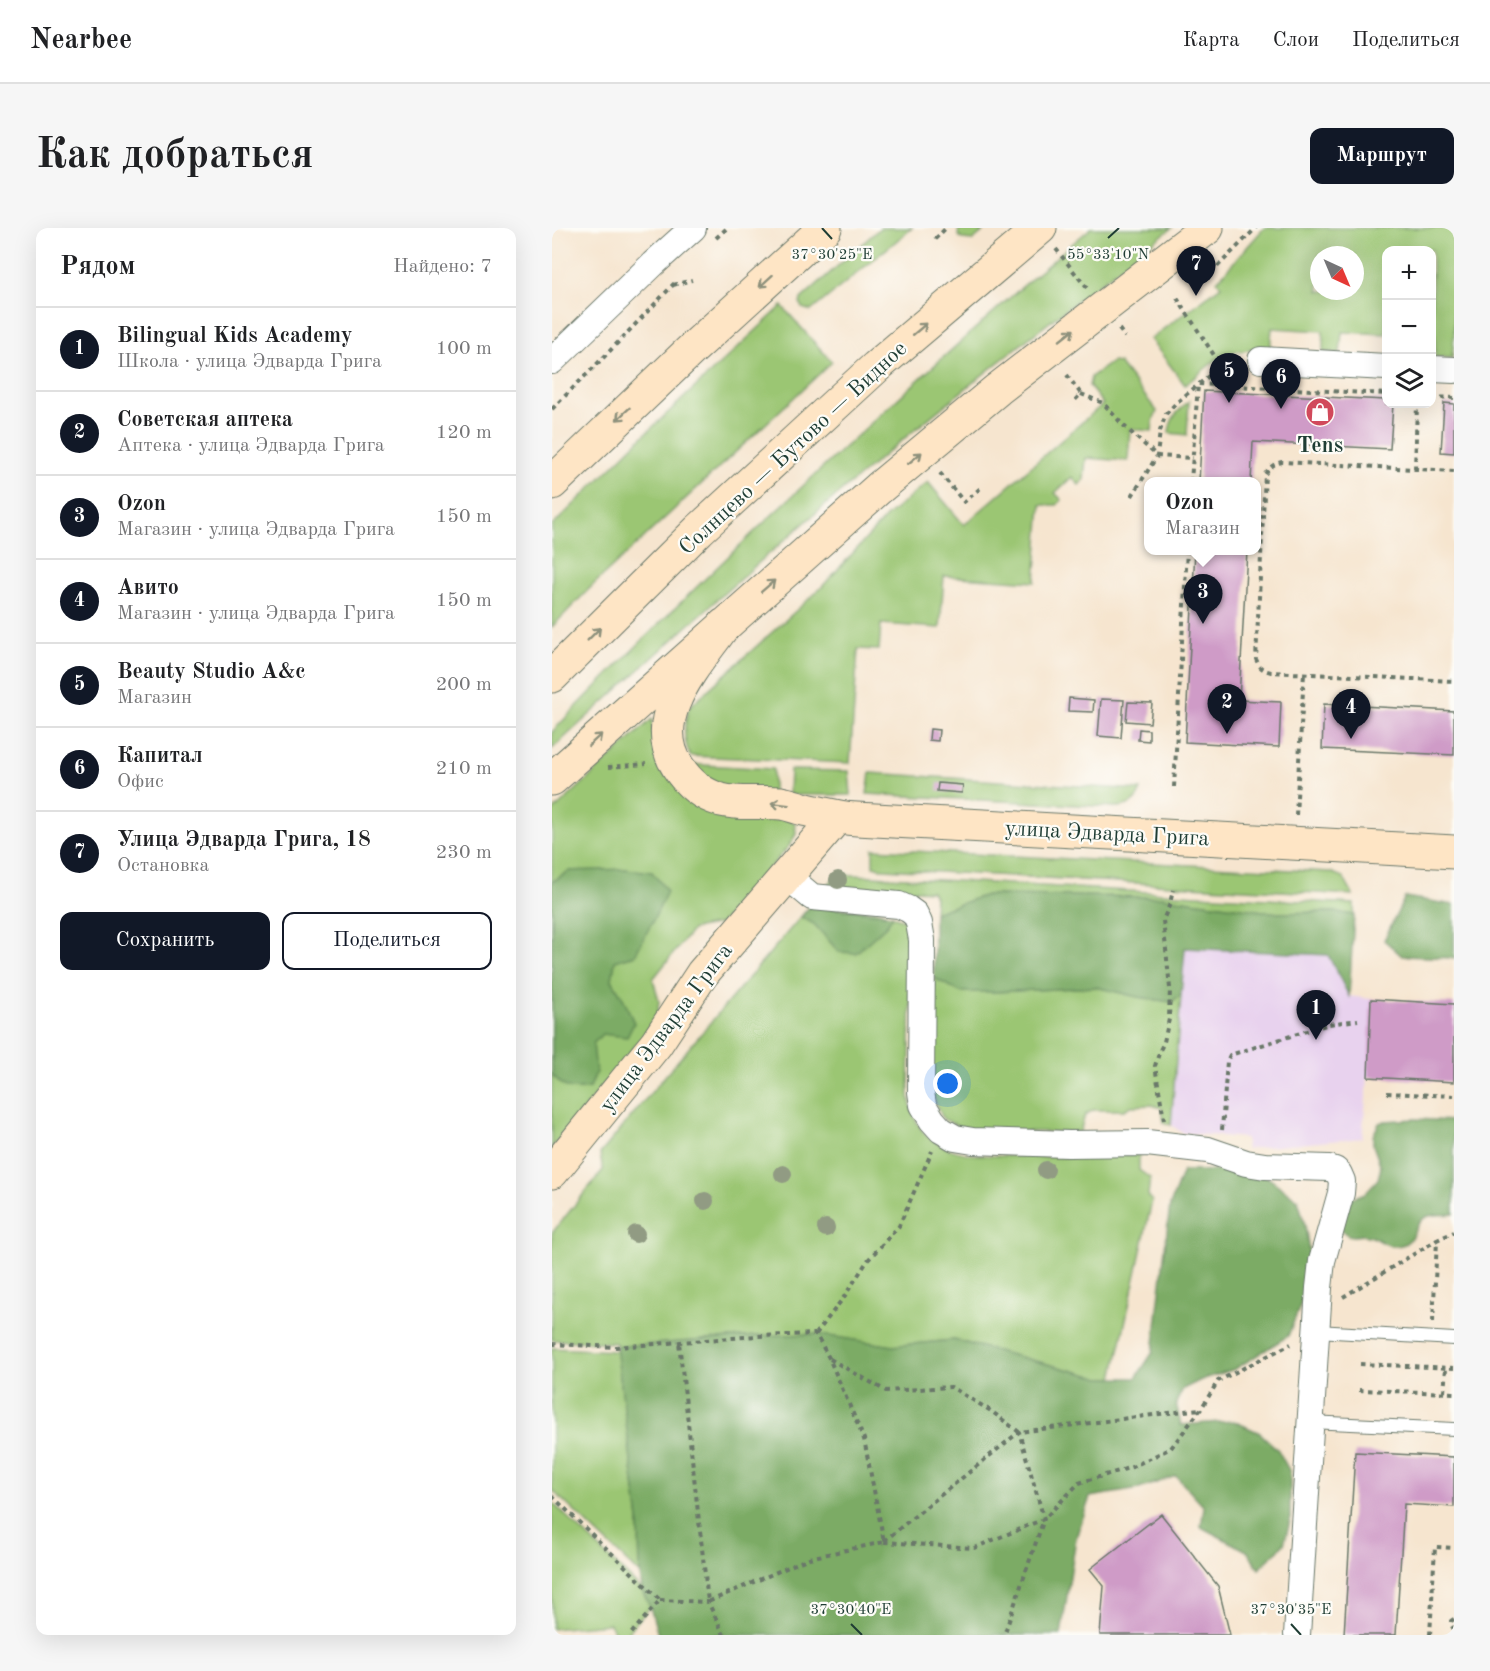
<!DOCTYPE html>
<html lang="ru">
<meta charset="utf-8">
<style>
:root{--surface:#fff;--page:#f6f6f6;--text:#202124;--muted:#757577;--line:#e0e0e0;--accent:#111827}
body{margin:0;font-family:"Old Standard TT",serif;background:var(--page);color:var(--text)}
.controls{position:absolute;right:18px;top:18px;display:grid;overflow:hidden;border-radius:12px;box-shadow:0 6px 24px #0002}
.controls button{width:54px;height:54px;display:grid;place-items:center;padding:0;border:0;border-bottom:2px solid var(--line);background:var(--surface);color:var(--text);font:30px sans-serif}
.compass{position:absolute;left:758px;top:18px;width:54px;height:54px;border-radius:50%;background:var(--surface);box-shadow:0 6px 24px #0002;rotate:136deg}
.you{position:absolute;left:396px;top:856px;width:21px;height:21px;margin:-15px;border:4px solid #fff;border-radius:50%;background:#1a73e8;box-shadow:0 0 0 9px #1a73e833}
.badge{display:grid;place-items:center;width:39px;height:39px;border-radius:50%;background:var(--accent);color:#fff;font-size:20px;font-weight:700}
.pin{position:absolute;translate:-50% -50px;filter:drop-shadow(0 2px 3px #0008)}
.pin::after{content:'';position:absolute;top:32px;width:21px;height:18px;background:inherit;clip-path:polygon(0 0,100% 0,50% 100%)}
.popup{position:absolute;left:592px;top:249px;width:117px;height:78px;box-sizing:border-box;display:grid;place-content:center;border-radius:12px;background:var(--surface);filter:drop-shadow(0 2px 4px #0005);font-size:20px;white-space:nowrap;color:var(--muted)}
.popup b{font-size:22px;color:var(--text)}
.popup::after{content:'';position:absolute;left:50%;top:100%;margin-left:-12px;border:12px solid transparent;border-top-color:var(--surface)}
.list{margin:0;padding:0;list-style:none}
h2{display:flex;justify-content:space-between;align-items:center;height:78px;margin:0;padding:0 24px;font-size:26px}
h2 small{font-size:20px;font-weight:400;color:var(--muted)}
.list li{display:grid;grid-template-columns:39px 1fr auto;gap:18px;align-items:center;box-sizing:border-box;height:84px;padding:0 24px;border-top:2px solid var(--line)}
.list b{display:block;font-size:22px;white-space:nowrap}
.list p{margin:0;font-size:20px;white-space:nowrap;color:var(--muted)}
.list em{font-size:20px;font-style:normal;color:var(--muted)}
.actions{display:flex;gap:12px;padding:18px 24px}
.actions a{flex:1;padding:14px 0;border:2px solid var(--accent);border-radius:12px;text-align:center;font-size:21px;color:var(--accent)}
.actions .main{background:var(--accent);color:#fff}
.icon{flex:none;width:33px;height:33px;fill:none;stroke:currentColor;stroke-width:2;stroke-linecap:round;stroke-linejoin:round}
.map{position:relative;flex:none;width:902px;height:1407px;overflow:hidden;border-radius:12px}
header{display:flex;align-items:center;gap:36px;box-sizing:border-box;height:84px;padding:0 30px;background:var(--surface);border-bottom:2px solid var(--line)}
header strong{font-size:28px}
nav{display:flex;gap:33px;margin-inline-start:auto;font-size:21px}
.intro{display:flex;align-items:center;justify-content:space-between;box-sizing:border-box;height:144px;padding:0 36px}
h1{margin:0;font-size:42px}
.button{padding:15px 27px;border-radius:12px;background:var(--accent);color:#fff;font-size:21px;font-weight:700}
main{display:flex;gap:36px;padding:0 36px}
aside{flex:1;background:var(--surface);border-radius:12px;box-shadow:0 6px 24px #0002}
.map>svg:first-child{display:block}
</style>
<header>
<strong>Nearbee</strong>
<nav><a>Карта</a><a>Слои</a><a>Поделиться</a></nav>
</header>
<div class="intro"><h1>Как добраться</h1><a class="button">Маршрут</a></div>
<main>
<aside>
<h2>Рядом<small>Найдено: 7</small></h2>
<ul class="list">
<li><span class="badge">1</span><div><b>Bilingual Kids Academy</b><p>Школа · улица Эдварда Грига</p></div><em>100 m</em></li>
<li><span class="badge">2</span><div><b>Советская аптека</b><p>Аптека · улица Эдварда Грига</p></div><em>120 m</em></li>
<li><span class="badge">3</span><div><b>Ozon</b><p>Магазин · улица Эдварда Грига</p></div><em>150 m</em></li>
<li><span class="badge">4</span><div><b>Авито</b><p>Магазин · улица Эдварда Грига</p></div><em>150 m</em></li>
<li><span class="badge">5</span><div><b>Beauty Studio A&amp;c</b><p>Магазин</p></div><em>200 m</em></li>
<li><span class="badge">6</span><div><b>Капитал</b><p>Офис</p></div><em>210 m</em></li>
<li><span class="badge">7</span><div><b>Улица Эдварда Грига, 18</b><p>Остановка</p></div><em>230 m</em></li>
</ul>
<div class="actions"><a class="main">Сохранить</a><a>Поделиться</a></div>
</aside>
<div class="map">
<svg width="902" height="1407" viewBox="0 0 902 1407">
<rect width="100%" height="100%" fill="#fdfcf7"/>
<filter id="ink" filterUnits="userSpaceOnUse"><feTurbulence type="fractalNoise" baseFrequency=".0167" numOctaves="2"/><feDisplacementMap in="SourceGraphic" scale="12" xChannelSelector="R" yChannelSelector="G"/><feConvolveMatrix kernelMatrix="1 2 1 2 8 2 1 2 1" color-interpolation-filters="sRGB"/></filter>
<filter id="wash" filterUnits="userSpaceOnUse"><feTurbulence type="fractalNoise" baseFrequency=".008" numOctaves="4" result="noise"/><feDisplacementMap in="SourceGraphic" scale="24" xChannelSelector="R" yChannelSelector="G"/><feGaussianBlur stdDeviation="1.35" result="paint"/><feColorMatrix in="noise" values="0 0 0 0 0 0 0 0 0 0 0 0 0 0 0 0 0 1.4 0 .05"/><feComposite in="paint" operator="in"/></filter>
<g filter="url(#wash)">
<rect width="100%" height="100%" fill="#f6e5cf"/>
<path fill="#e8d2ee" d="M633,720L776,727L797,768L819,771L902,776V854L816,849L810,910L694,921V910L631,905L619,897Z"/>
<path fill="#9bc673" stroke="#5d8254" stroke-width="1.5" fill-rule="evenodd" d="M328,0H360L259,83L250,80L248,76L249,71Z
M407,0H435L421,12L410,11L406,7Z
M539,0H620C515,80 411,160 311,245C205,334 102,428 0,521V504C106,394 216,289 329,186C398,123 467,60 539,0Z
M712,0H902V108L900,130L883,129V108H880V22H834V106L790,104L788,125L771,124V103L720,100L718,121C702,122 682,121 667,130C655,138 644,149 633,157L598,111L669,58L665,53ZM767,27H803V63H767Z
M230,78L280,134L39,359L0,399V298L92,207Z
M560,134L567,135L605,183L601,193L600,203L578,201L576,233L534,230L532,252L527,257L520,249L503,265L510,272L505,277H489L483,354L392,348L388,400L329,396L327,422L306,421L298,535L138,528C130,508 132,499 137,479L267,362L335,288L376,254L412,297L551,176L537,158L539,149Z
M637,173L635,207L617,205C618,190 626,183 637,173Z
M100,491L101,511L104,526L230,587L243,595L244,606L237,618L168,696L141,701L101,751L107,773L105,791L0,920V584Z
M132,536L221,541V567H183Z
M238,542L297,543L299,567H237Z
M318,545L589,562C584,575 576,579 563,579L315,566Z
M321,621L778,644L791,649L801,667L332,641L321,638Z
M285,646L802,676V687L782,684L726,685L609,669L515,668L434,667L382,685L383,669L380,663L363,662L360,669L273,661Z
M258,678L327,683L352,692L360,711L357,867C359,882 365,901 379,911C402,928 431,928 458,928C477,928 495,929 513,929C538,928 563,925 587,927V942L598,950L596,967L600,973L561,1150H549L402,1112L341,1118L263,1106L205,1108L64,1119V1115L0,1112V1005L51,942L48,926L113,848Z
M382,750L441,764L544,759L586,769L619,774L629,767L619,897L612,895L610,880L600,877L579,878L572,882H541L533,887L528,904L418,903L391,891L379,863Z
M0,1120L65,1123L87,1292L88,1346L0,1262Z
M0,1274L90,1362L98,1379L74,1407H64L58,1396L0,1401Z"/>
<path fill="#7cab65" stroke="#4e744c" stroke-width="1.5" d="M74,641L100,644L115,663L104,687L83,727L63,733L60,752L72,772L82,795L75,809L50,806L41,816L44,844L38,860C19,863 13,862 0,846V654L17,643Z
M434,667L609,669L726,685L782,684L802,687L797,768L776,727L633,720L629,767L619,774L586,769L544,759L441,764H408L382,750V685Z
M853,669L902,677V730L850,728L832,712Z
M258,678L341,687L335,697L304,725L287,724L262,696L249,689Z
M863,891L902,893V986C894,987 882,986 874,989C860,994 865,1019 842,1018C832,1018 826,1009 816,1008C801,1004 803,1015 787,1000V970L803,969L813,965L826,951L829,939L821,917V908L827,895L833,893Z
M706,942L746,972L753,997L757,1023L752,1068L736,1108L683,1141L649,1152L631,1161L624,1175L629,1197L682,1193L708,1205L726,1222L738,1244V1293L732,1316L707,1341L695,1323L649,1299L652,1279L624,1248L587,1261L538,1269L524,1310L509,1407H106L98,1379L90,1362L88,1346L87,1292L64,1119L205,1108L264,1106L341,1118L402,1112L549,1150H584L601,1124L618,977L631,943Z"/>
<g id="blocks">
<path fill="#cf9bc7" d="M652,163L834,172V176H841L838,221L701,214L699,254H647Z
M892,175L902,176V225L889,224Z
M643,322H695L687,472L729,474L727,519L633,514Z
M517,470L542,472L541,484L516,483Z
M549,471L572,472L569,510L546,508Z
M576,474L600,475L598,495L574,493Z
M772,476L902,483V527L770,521Z
M378,501L387,502L386,513L377,512Z
M587,501L597,502V513L586,512Z
M386,555L411,557L410,565L385,563Z
M819,771L902,776V854L816,849Z
M803,1224L902,1229V1279L852,1276L844,1407H792Z
M609,1286L666,1358L678,1407H548L552,1358L538,1341Z"/>
</g>
</g>
<g filter="url(#ink)">
<use href="#blocks" fill-opacity="0" stroke="#6a786a" stroke-width="1.5"/>
<g fill="none" stroke-linecap="round" stroke-linejoin="round">
<g stroke="#6a786a" stroke-width="14">
<path id="lane" d="M765,1103L902,1111
M758,1194L902,1201"/>
</g>
<g stroke="#6a786a" stroke-width="28">
<path id="street" d="M709,132L834,139
M0,133L101,36L141,0
M880,141L902,142
M235,648L260,669L347,677L356,681L363,686L367,695L370,712L369,864L371,877L380,892L389,902L403,910L421,913L517,916L595,915L656,922L694,935L713,938L777,940L783,942L787,946L790,953L789,965L770,1033L767,1060L745,1407"/>
</g>
<g stroke="#6a786a" stroke-width="35">
<path id="secondary" d="M0,255L139,122L273,0
M172,397C145,436 93,489 126,539C136,555 151,567 169,572C189,577 208,573 229,575C236,576 244,579 251,581C269,585 286,590 305,591L902,624
M0,448L147,302L324,139L488,0
M0,551L327,260L446,161L655,0
M0,944L104,816L150,746L285,589"/>
</g>
<path stroke="#6a786a" stroke-width="4" stroke-dasharray="4.5 4.5" stroke-linecap="butt" d="M164,10L175,0
M383,11L394,0
M504,21L535,60
M659,45L704,0
M121,57L140,52
M625,70L669,138
M567,101L573,109
M515,147L529,166L521,174
M529,166L551,175L571,197L605,228L641,230
M880,169L902,170
M0,181L52,129L121,57L117,53
M863,241L865,176
M902,243L730,234C721,236 718,239 713,246L704,431C707,439 710,442 719,444L902,453
M388,245L412,274L431,258
M639,254L646,156L834,166
M580,268L605,228L608,203L614,186L624,175L664,142L679,134L684,133
M56,539L94,536
M622,559L635,322
M744,587L752,445
M835,865L902,868
M612,892L603,838L608,822L612,814L617,791L618,760L611,692L618,676L621,662
M670,902L675,833L678,827L777,796L806,792
M791,1069L885,1012
M881,1094L885,1012L902,1004
M264,1106L292,1069L316,1032L347,998L380,923
M0,1116L64,1119L205,1108L264,1106L277,1130L312,1211L332,1314L257,1330L156,1374L127,1114
M278,1131L334,1163L399,1159L439,1183L467,1204L648,1181
M808,1136L902,1140
M807,1162L902,1165
M892,1164L894,1140
M0,1268L108,1372L78,1407
M332,1313L467,1204L492,1291L452,1407
M332,1314L422,1320L492,1291L527,1255L580,1239L619,1220L649,1181L666,1153L739,1116
M108,1372L156,1374L172,1407
M902,1391L899,1393V1397L902,1401
M878,1407L883,1319L902,1320"/>
<use href="#lane" stroke="#fff" stroke-width="12"/>
<use href="#street" stroke="#fff" stroke-width="26"/>
<use href="#secondary" stroke="#fee5c5" stroke-width="33"/>
</g>
<g fill="#919b83">
<circle cx="286" cy="652" r="9"/>
<circle cx="494" cy="942" r="9"/>
<circle cx="231" cy="946" r="9"/>
<circle cx="153" cy="973" r="9"/>
<circle cx="274" cy="1000" r="9"/>
<circle cx="84" cy="1006" r="9"/>
</g>
<defs><path id="oneway-shaft" d="M-6 0H5M1.5-3L5.5 0L1.5 3" fill="none" stroke-width="1.6" stroke-linecap="round" stroke-linejoin="round" transform="scale(1.5)"/></defs>
<g stroke="#8e917c">
<use href="#oneway-shaft" transform="translate(214 53) rotate(138)"/>
<use href="#oneway-shaft" transform="translate(368 101) rotate(-40)"/>
<use href="#oneway-shaft" transform="translate(515 107) rotate(-38)"/>
<use href="#oneway-shaft" transform="translate(71 186) rotate(137)"/>
<use href="#oneway-shaft" transform="translate(363 230) rotate(-40)"/>
<use href="#oneway-shaft" transform="translate(216 358) rotate(-41)"/>
<use href="#oneway-shaft" transform="translate(42 406) rotate(-45)"/>
<use href="#oneway-shaft" transform="translate(43 512) rotate(-42)"/>
<use href="#oneway-shaft" transform="translate(228 576) rotate(-173)"/>
</g>
</g>
<path fill="none" stroke="#1f3d34" stroke-width="2" d="M270,0L280,11M556,10L567,0M299,1396L310,1407M739,1396L749,1407"/>
<defs>
<g id="shop-disc" transform="scale(1.5)"><circle r="9.5" fill="#d1495b" stroke="#fdfcf7"/><path d="M-5-2.5h2.3a2.7 3.5 0 0 1 5.4 0H5L5.5 6h-11ZM-1.5-2.5h3a1.5 2.3 0 0 0-3 0Z" fill="#fff"/></g>
</defs>
<g fill-rule="evenodd">
<use href="#shop-disc" x="768" y="184"/>
</g>
<g text-anchor="middle" stroke-width="4.5" stroke-linejoin="round" paint-order="stroke">
<g font-size="22" font-weight="bold" fill="#1f3d34" stroke="#fdfcf7">
<text x="768" y="224">Tens</text>
</g>
<g font-size="22" fill="#1f3d34" stroke="#fdfcf7">
<text transform="translate(240 219) rotate(-43)" y="8">Солнцево — Бутово — Видное</text>
<text transform="translate(555 604) rotate(3)" y="8">улица Эдварда Грига</text>
<text transform="translate(113 799) rotate(-53)" y="8">улица Эдварда Грига</text>
</g>
</g>
<g font-size="15" text-anchor="middle" fill="#1f3d34" stroke="#fdfcf7" stroke-width="4.5" stroke-linejoin="round" paint-order="stroke">
<text x="556" y="31">55°33'10"N</text>
<text x="280" y="31">37°30'25"E</text>
<text x="299" y="1386">37°30'40"E</text>
<text x="739" y="1386">37°30'35"E</text>
</g>
</svg>
<div class="controls">
<button>+</button>
<button>−</button>
<button><svg class="icon" aria-label="layers" viewBox="0 0 24 24"><path d="M12 4l9 5-9 5-9-5zM3 14l9 5 9-5"/></svg></button>
</div>
<svg class="compass" viewBox="-18 -18 36 36"><path d="M0-13l5 13h-10z" fill="#e53935"/><path d="M0 13l5-13h-10z" fill="#757577"/></svg>
<div class="you"></div>
<div class="pin badge" style="left:764px;top:812px">1</div>
<div class="pin badge" style="left:675px;top:506px">2</div>
<div class="pin badge" style="left:651px;top:396px">3</div>
<div class="popup"><b>Ozon</b>Магазин</div>
<div class="pin badge" style="left:799px;top:511px">4</div>
<div class="pin badge" style="left:677px;top:175px">5</div>
<div class="pin badge" style="left:729px;top:181px">6</div>
<div class="pin badge" style="left:644px;top:68px">7</div>
</div>
</main>
